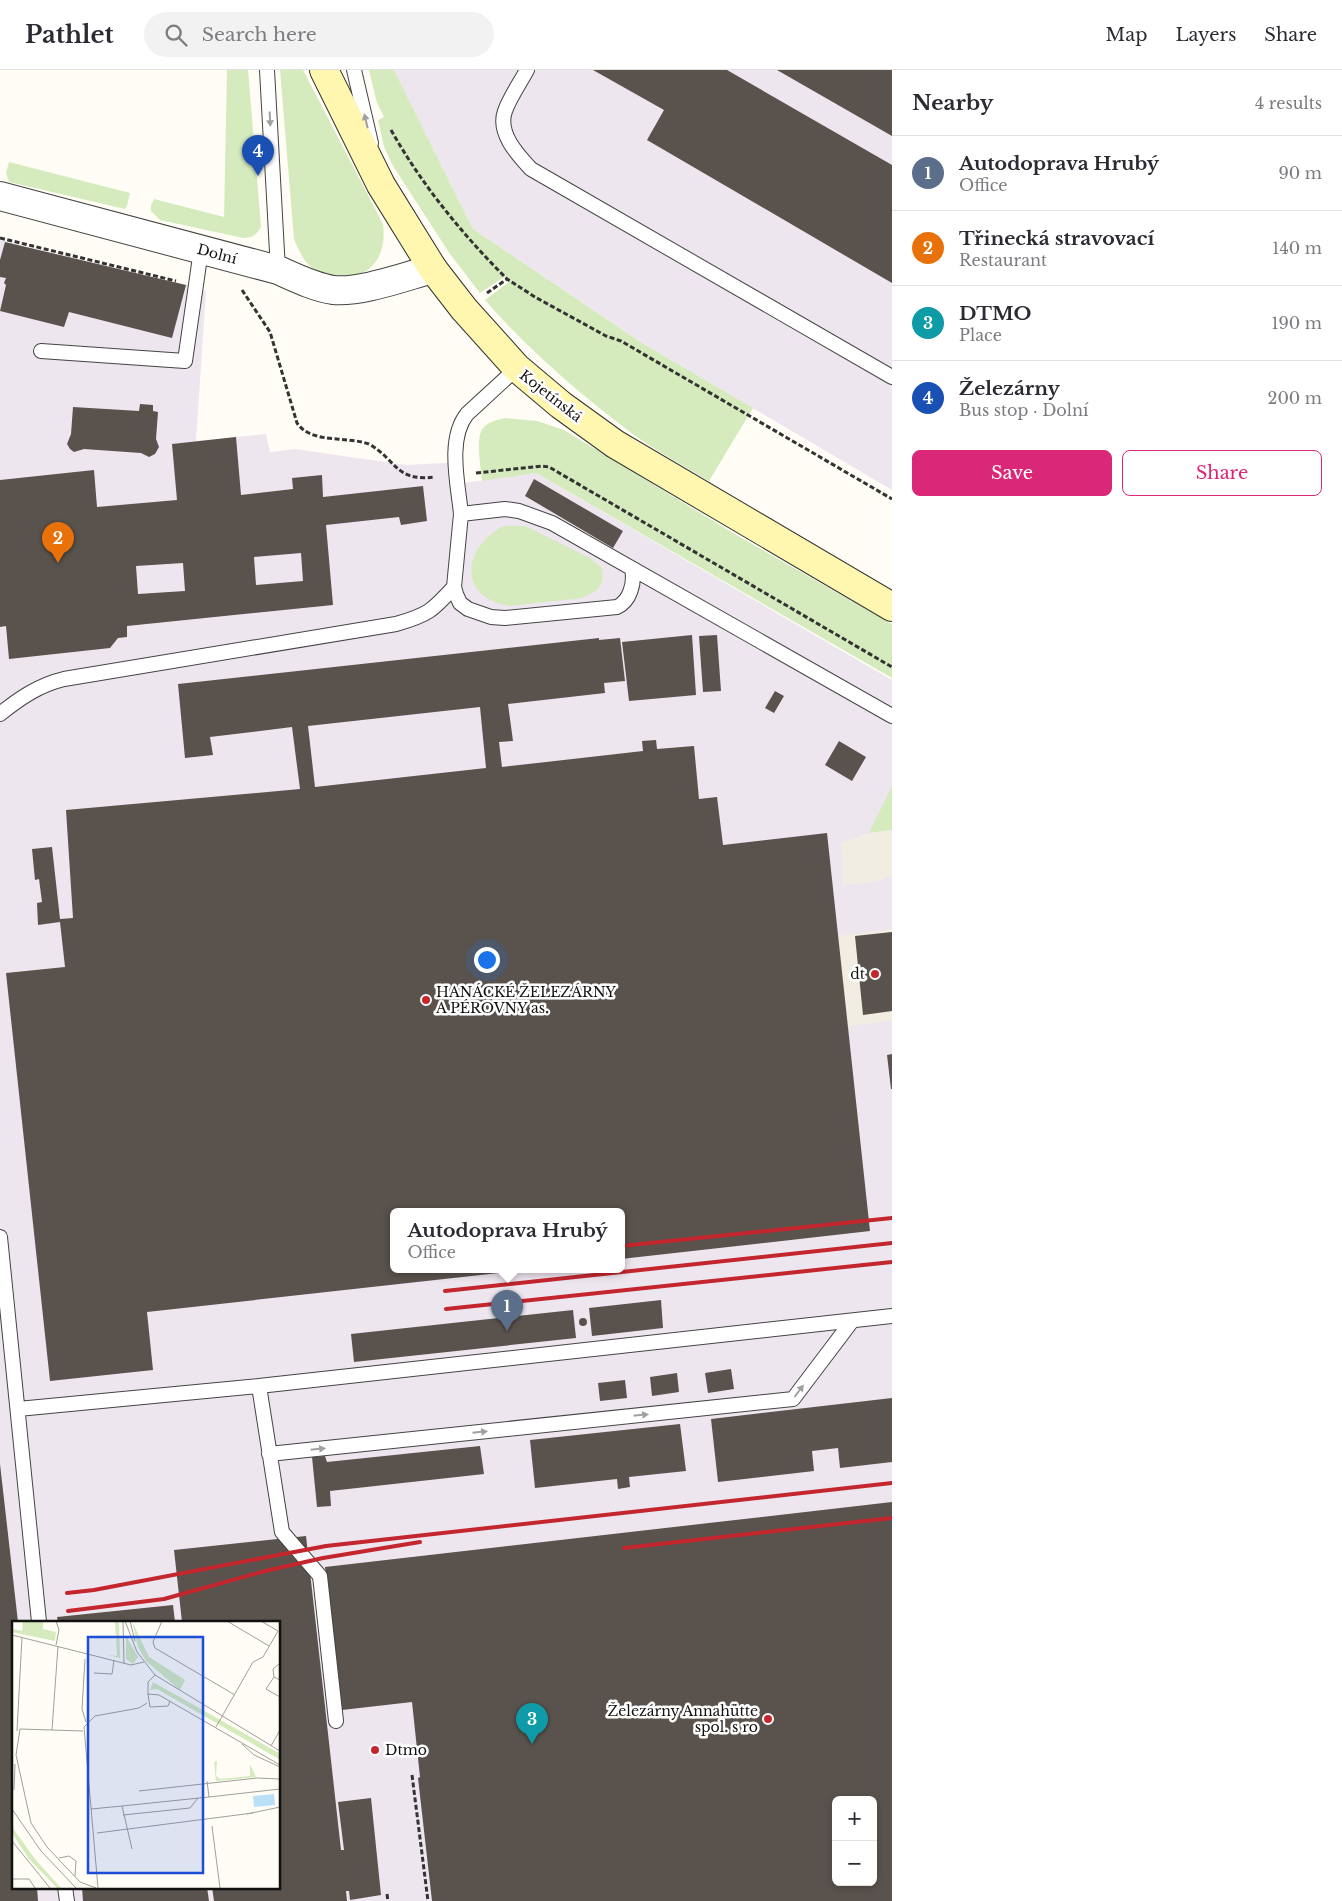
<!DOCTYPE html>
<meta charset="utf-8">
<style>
:root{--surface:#fff;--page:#f2f2f3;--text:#2b2b33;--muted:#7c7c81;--line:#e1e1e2;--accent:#db2777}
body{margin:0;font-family:"Libre Baskerville",serif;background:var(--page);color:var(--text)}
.controls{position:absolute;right:15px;bottom:15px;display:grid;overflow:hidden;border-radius:8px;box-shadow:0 2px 8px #0003}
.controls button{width:45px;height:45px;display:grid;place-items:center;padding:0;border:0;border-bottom:1px solid var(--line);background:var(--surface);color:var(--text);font:25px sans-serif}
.you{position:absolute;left:486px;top:889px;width:18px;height:18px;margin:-12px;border:4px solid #fff;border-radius:50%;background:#1a73e8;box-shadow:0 0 0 8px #1a73e833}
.badge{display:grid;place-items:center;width:32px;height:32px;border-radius:50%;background:var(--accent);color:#fff;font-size:16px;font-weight:700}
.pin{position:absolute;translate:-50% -41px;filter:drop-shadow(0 1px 2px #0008)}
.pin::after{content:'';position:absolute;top:26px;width:18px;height:15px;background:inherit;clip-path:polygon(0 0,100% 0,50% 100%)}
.popup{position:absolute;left:390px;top:1138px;width:235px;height:65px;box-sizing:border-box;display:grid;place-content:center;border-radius:8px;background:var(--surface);filter:drop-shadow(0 1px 4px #0005);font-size:16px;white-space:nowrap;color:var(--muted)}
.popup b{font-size:19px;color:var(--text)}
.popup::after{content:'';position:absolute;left:50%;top:100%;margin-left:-10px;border:10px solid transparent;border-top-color:var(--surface)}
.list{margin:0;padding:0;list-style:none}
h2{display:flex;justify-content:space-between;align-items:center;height:65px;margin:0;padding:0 20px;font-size:21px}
h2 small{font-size:16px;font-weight:400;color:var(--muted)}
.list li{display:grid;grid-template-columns:32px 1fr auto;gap:15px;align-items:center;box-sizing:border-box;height:75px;padding:0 20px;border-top:1px solid var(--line)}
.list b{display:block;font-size:19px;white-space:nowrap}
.list p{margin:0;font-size:16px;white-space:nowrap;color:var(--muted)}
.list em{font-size:16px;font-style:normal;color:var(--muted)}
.actions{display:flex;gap:10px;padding:15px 20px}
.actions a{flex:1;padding:11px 0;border:1px solid var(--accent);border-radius:8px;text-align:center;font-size:18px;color:var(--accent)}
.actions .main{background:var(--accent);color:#fff}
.icon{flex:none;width:28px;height:28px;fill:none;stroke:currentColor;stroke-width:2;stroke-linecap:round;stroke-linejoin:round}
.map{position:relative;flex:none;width:892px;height:1831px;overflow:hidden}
header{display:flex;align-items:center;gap:30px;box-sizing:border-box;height:70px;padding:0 25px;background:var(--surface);border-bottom:1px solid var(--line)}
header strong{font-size:24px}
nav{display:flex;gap:28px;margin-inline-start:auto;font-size:18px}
.search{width:350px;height:45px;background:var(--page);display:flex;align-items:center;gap:12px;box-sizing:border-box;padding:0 18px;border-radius:28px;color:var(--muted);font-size:19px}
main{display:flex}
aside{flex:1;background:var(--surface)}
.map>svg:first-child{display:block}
</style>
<header>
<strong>Pathlet</strong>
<div class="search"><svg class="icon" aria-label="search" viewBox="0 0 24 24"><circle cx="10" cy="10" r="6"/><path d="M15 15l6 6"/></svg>Search here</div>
<nav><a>Map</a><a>Layers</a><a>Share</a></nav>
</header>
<main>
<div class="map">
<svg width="892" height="1831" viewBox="0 0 892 1831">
<rect width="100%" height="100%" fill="#fffdf5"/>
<path fill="#eee6ef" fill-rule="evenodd" d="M394,0H892V420L642,273L473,159Z
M0,170L186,215L197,216L206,221L196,371L266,364L270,382L295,379L406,395L460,392L463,413L536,403L892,610V1831H0ZM393,1142H621V1200H393ZM14,1552H279V1817H14ZM836,1730H873V1812H836Z"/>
<path fill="#d5ebbd" d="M227,0H248L261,157C256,165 253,168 243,168L160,150L151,141V135L154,129L224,147Z
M280,0H303L383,154C387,183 374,207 342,207C331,207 318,203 310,196C302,189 298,178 294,169Z
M369,0H394L473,159L642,273L753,338L709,411C684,396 658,382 634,365C581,325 528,280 485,230L509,212L504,207L480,223L450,184L393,96L384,77L378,50L384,47L377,33Z
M9,92L130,123L127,136L125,139L9,112L6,103Z
M505,348L537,351L564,360L738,466L892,554V608L536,403L482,411C481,398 475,368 483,358C488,352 497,350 505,348Z
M504,456H525L590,488L602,498C605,516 598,521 582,528L510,536C456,528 463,476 504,456Z
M892,716V760L869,763Z"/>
<path fill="#f1ede2" d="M892,760V806L874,812L843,815L841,773L869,763Z
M892,859V862L855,866L863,944L892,941V951L847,956L838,866Z"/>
<path fill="#5a524d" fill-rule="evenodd" d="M593,0H727L892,95V213L647,70L664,40Z
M777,0H892V66Z
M5,172L186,215L172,268L69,242L64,257L0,241L6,215L4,213L6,208L0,207V190Z
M140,334L153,335V341L158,342L156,369L159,377L155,384L149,387L141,383L84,379L74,382L70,379L67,374L71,364L73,337L139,341Z
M236,367L241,425L293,419L292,408L322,405L323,427L423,416L427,451L401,455L399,447L326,455L333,535L127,556V567L118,568L110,578L9,589L6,556L0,557V410L94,400L97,437L177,430L172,374ZM301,483L303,511L256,515L254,487ZM183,493L185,521L138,524L136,496Z
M534,409L623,461L613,478L525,426Z
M692,565L696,625L629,631L622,572Z
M717,565L721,621L703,622L699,566Z
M599,568V570L620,568L625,611L604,613L605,623L508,634L513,671L499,672L502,697L643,681L642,671L656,670L657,679L694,676L699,729L717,727L723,775L827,763L870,1161L621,1189V1142H393V1200L516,1201L147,1242L153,1300L50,1311L6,903L65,897L60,852L38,855L37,833L42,832L39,809L35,810L32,779L52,777L60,849L73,848L66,740L300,719L292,657L210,667L213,685L185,688L178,614ZM480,637L486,698L315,717L308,656Z
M775,621L784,626L774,643L765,638Z
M839,671L866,687L852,711L825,695Z
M892,862V941L863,945L855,866Z
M892,984V1019H891L887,985Z
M661,1230L663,1258L592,1266L589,1238Z
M573,1240L576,1268L354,1292L351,1264Z
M579 1252a4 4 0 1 1 8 0a4 4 0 1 1-8 0Z
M731,1299L734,1319L708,1323L705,1303Z
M677,1303L679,1322L652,1326L650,1307Z
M625,1310L627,1328L600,1331L598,1313Z
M892,1328V1392L840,1398L838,1378L812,1381L814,1401L718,1412L711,1349Z
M680,1354L686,1401L629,1407L630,1417L618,1419L617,1409L535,1418L530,1370Z
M480,1376L484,1404L330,1421L331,1436L317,1437L312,1387L325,1386L327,1392Z
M0,1394L18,1552H14V1586H12L14,1604V1817H37L38,1831H0Z
M892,1432V1831H432L418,1708L420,1707L412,1632L342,1640L325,1497ZM836,1730H873V1812H836Z
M306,1466L341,1780H344L338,1732L371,1728L381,1825L350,1830L349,1821H346L347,1831H214L212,1817H279V1552H182L174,1480Z
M173,1535L175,1552H58L57,1547Z
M82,1817H207L209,1831H83Z"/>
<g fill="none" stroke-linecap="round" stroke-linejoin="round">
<g stroke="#444" stroke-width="16">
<path id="service" d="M267,0L278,200
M354,0L371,73
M527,0C520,13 510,27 505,41C497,63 518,85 531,99L892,307
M41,281L185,291L201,180
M517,298L467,344C447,369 458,414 461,444L505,439L519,441L552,453L892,646
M461,444L454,517L456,524L460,533L468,539L491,547L505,548L617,537C630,531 635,513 632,499
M0,644C20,628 39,615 64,609L396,554C428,545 432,541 454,517
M0,1167L39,1552
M259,1316L892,1246
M18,1339L259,1316L282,1462L320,1506L336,1651
M269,1384L793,1329L852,1251
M65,1817L67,1831"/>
</g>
<g stroke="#444" stroke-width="30">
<path id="minor" d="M0,126L278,200C296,208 314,217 333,220C361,223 406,206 433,199"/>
</g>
<g stroke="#333" stroke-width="30">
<path id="secondary" d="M324,0L381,115L433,199L464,239L517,298L561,335L615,374L892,537"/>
</g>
<path stroke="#333" stroke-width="3" stroke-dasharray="5 2.5" stroke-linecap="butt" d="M391,60C422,115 462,164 507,209
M0,168L176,211
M242,220L270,262L297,353C311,374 347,366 369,374C397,390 395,412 435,407
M487,223L507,209L535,227L606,266L621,271L892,429
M476,403L542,396L549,397L892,597
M412,1705L428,1831
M387,1824L388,1831"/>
<use href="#service" stroke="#fff" stroke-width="14"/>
<use href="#minor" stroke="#fff" stroke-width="28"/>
<use href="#secondary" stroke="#fff6b0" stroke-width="28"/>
<path stroke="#c4262e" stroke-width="4" d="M621,1176L892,1148
M445,1221L892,1173
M446,1239L892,1192
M624,1478L892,1448
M67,1523L94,1520L326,1476L892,1413
M68,1541L164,1529L265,1501L323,1488L420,1472"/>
</g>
<defs><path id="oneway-solid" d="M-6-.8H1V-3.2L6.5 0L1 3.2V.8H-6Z" transform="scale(1.25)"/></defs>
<g fill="#a0a0a0">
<use href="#oneway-solid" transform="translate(270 49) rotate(87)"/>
<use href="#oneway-solid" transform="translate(366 51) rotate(-103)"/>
<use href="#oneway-solid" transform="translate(799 1321) rotate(-53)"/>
<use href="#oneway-solid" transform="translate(641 1345) rotate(-6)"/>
<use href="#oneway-solid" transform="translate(480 1362) rotate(-6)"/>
<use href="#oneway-solid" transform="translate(318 1379) rotate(-6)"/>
</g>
<g fill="#c4262e" stroke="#fff" stroke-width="2">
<circle cx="875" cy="904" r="5"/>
<circle cx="426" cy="930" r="5"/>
<circle cx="768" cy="1649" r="5"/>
<circle cx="375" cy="1680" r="5"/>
</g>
<g text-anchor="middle" stroke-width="5" stroke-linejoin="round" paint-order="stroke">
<g font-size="14" fill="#111" stroke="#fff">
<text transform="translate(217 184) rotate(15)" y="5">Dolní</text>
<text transform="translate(551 326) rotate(38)" y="5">Kojetínská</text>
</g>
<g font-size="14" fill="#111" stroke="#fff" text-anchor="end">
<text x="865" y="909">dt</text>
<text x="436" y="927" text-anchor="start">HANÁCKÉ ŽELEZÁRNY<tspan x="436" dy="16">A PÉROVNY as.</tspan></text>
<text x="758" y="1646">Železárny Annahütte<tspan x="758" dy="16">spol. s ro</tspan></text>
<text x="385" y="1685" text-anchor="start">Dtmo</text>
</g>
</g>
<g transform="translate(12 1551)">
<rect width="268" height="268" fill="#fffdf5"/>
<path d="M11,0H31V8L44,11L43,20L0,11V8L10,10ZM103,0H107L108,37L96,34L105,35ZM120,0L137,36L173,59L168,69L134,40L126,26ZM114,15L126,36L121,43L114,38ZM141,61L267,132V138L145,68L138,69ZM205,140L204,155L208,158L238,155V143L244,156L204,160L202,141ZM0,206L23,238L49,267H45L17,238L0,212Z" fill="#d5ebbd"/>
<path d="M262,173L263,184L242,186L241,175Z" fill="#b9e0f7"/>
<path fill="none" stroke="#a09f9a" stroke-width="1" d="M44,0L47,9L44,24M111,0L112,42M113,0L125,31L143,54L268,130M118,0L123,20M150,0L141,21L143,27L223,74M215,0L257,25M0,14L119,44L132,41M73,38L70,88L74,101M268,42L261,48L262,56L268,59M82,52L100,53L102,39M143,54L136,61V73L147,74L268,144M262,56L254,68L268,76M136,73L138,86L156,85L158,80M204,106L241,41L251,36L266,10L249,0M40,109L46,25M5,110L10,16M71,110L8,108L4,134L19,202L35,226L68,261L84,267M230,123L242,134L268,146M259,125L268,109M195,160L197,176L268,168M2,169L3,143M127,170L245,157L268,158M110,185L197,176M0,188L29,230L64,267M79,188L110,185L120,228M235,193L268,186M111,194L178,187L186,177M200,205L208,267M85,212L241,192M0,220L38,267M47,237L57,235L64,240L63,255M0,258H17L23,267M86,267L72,106L83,95L127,87L135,82"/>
<path fill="#1d4ed8" fill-opacity="0.15" stroke="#1d4ed8" stroke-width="2.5" d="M76,16H191V252H76Z"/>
<rect width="268" height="268" fill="none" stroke="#111" stroke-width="2.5"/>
</g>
</svg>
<div class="controls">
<button>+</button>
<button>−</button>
</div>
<div class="you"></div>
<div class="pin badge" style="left:507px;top:1261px;background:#5c6f8a">1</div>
<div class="popup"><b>Autodoprava Hrubý</b>Office</div>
<div class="pin badge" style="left:58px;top:493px;background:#e8710a">2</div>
<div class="pin badge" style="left:532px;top:1674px;background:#0f9aa8">3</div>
<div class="pin badge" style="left:258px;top:106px;background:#1a4fb4">4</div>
</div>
<aside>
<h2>Nearby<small>4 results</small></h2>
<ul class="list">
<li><span class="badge" style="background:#5c6f8a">1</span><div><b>Autodoprava Hrubý</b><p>Office</p></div><em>90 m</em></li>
<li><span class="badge" style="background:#e8710a">2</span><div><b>Třinecká stravovací</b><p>Restaurant</p></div><em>140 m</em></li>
<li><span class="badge" style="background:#0f9aa8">3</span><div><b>DTMO</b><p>Place</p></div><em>190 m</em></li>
<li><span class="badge" style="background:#1a4fb4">4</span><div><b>Železárny</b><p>Bus stop · Dolní</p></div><em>200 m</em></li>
</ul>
<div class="actions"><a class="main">Save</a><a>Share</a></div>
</aside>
</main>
